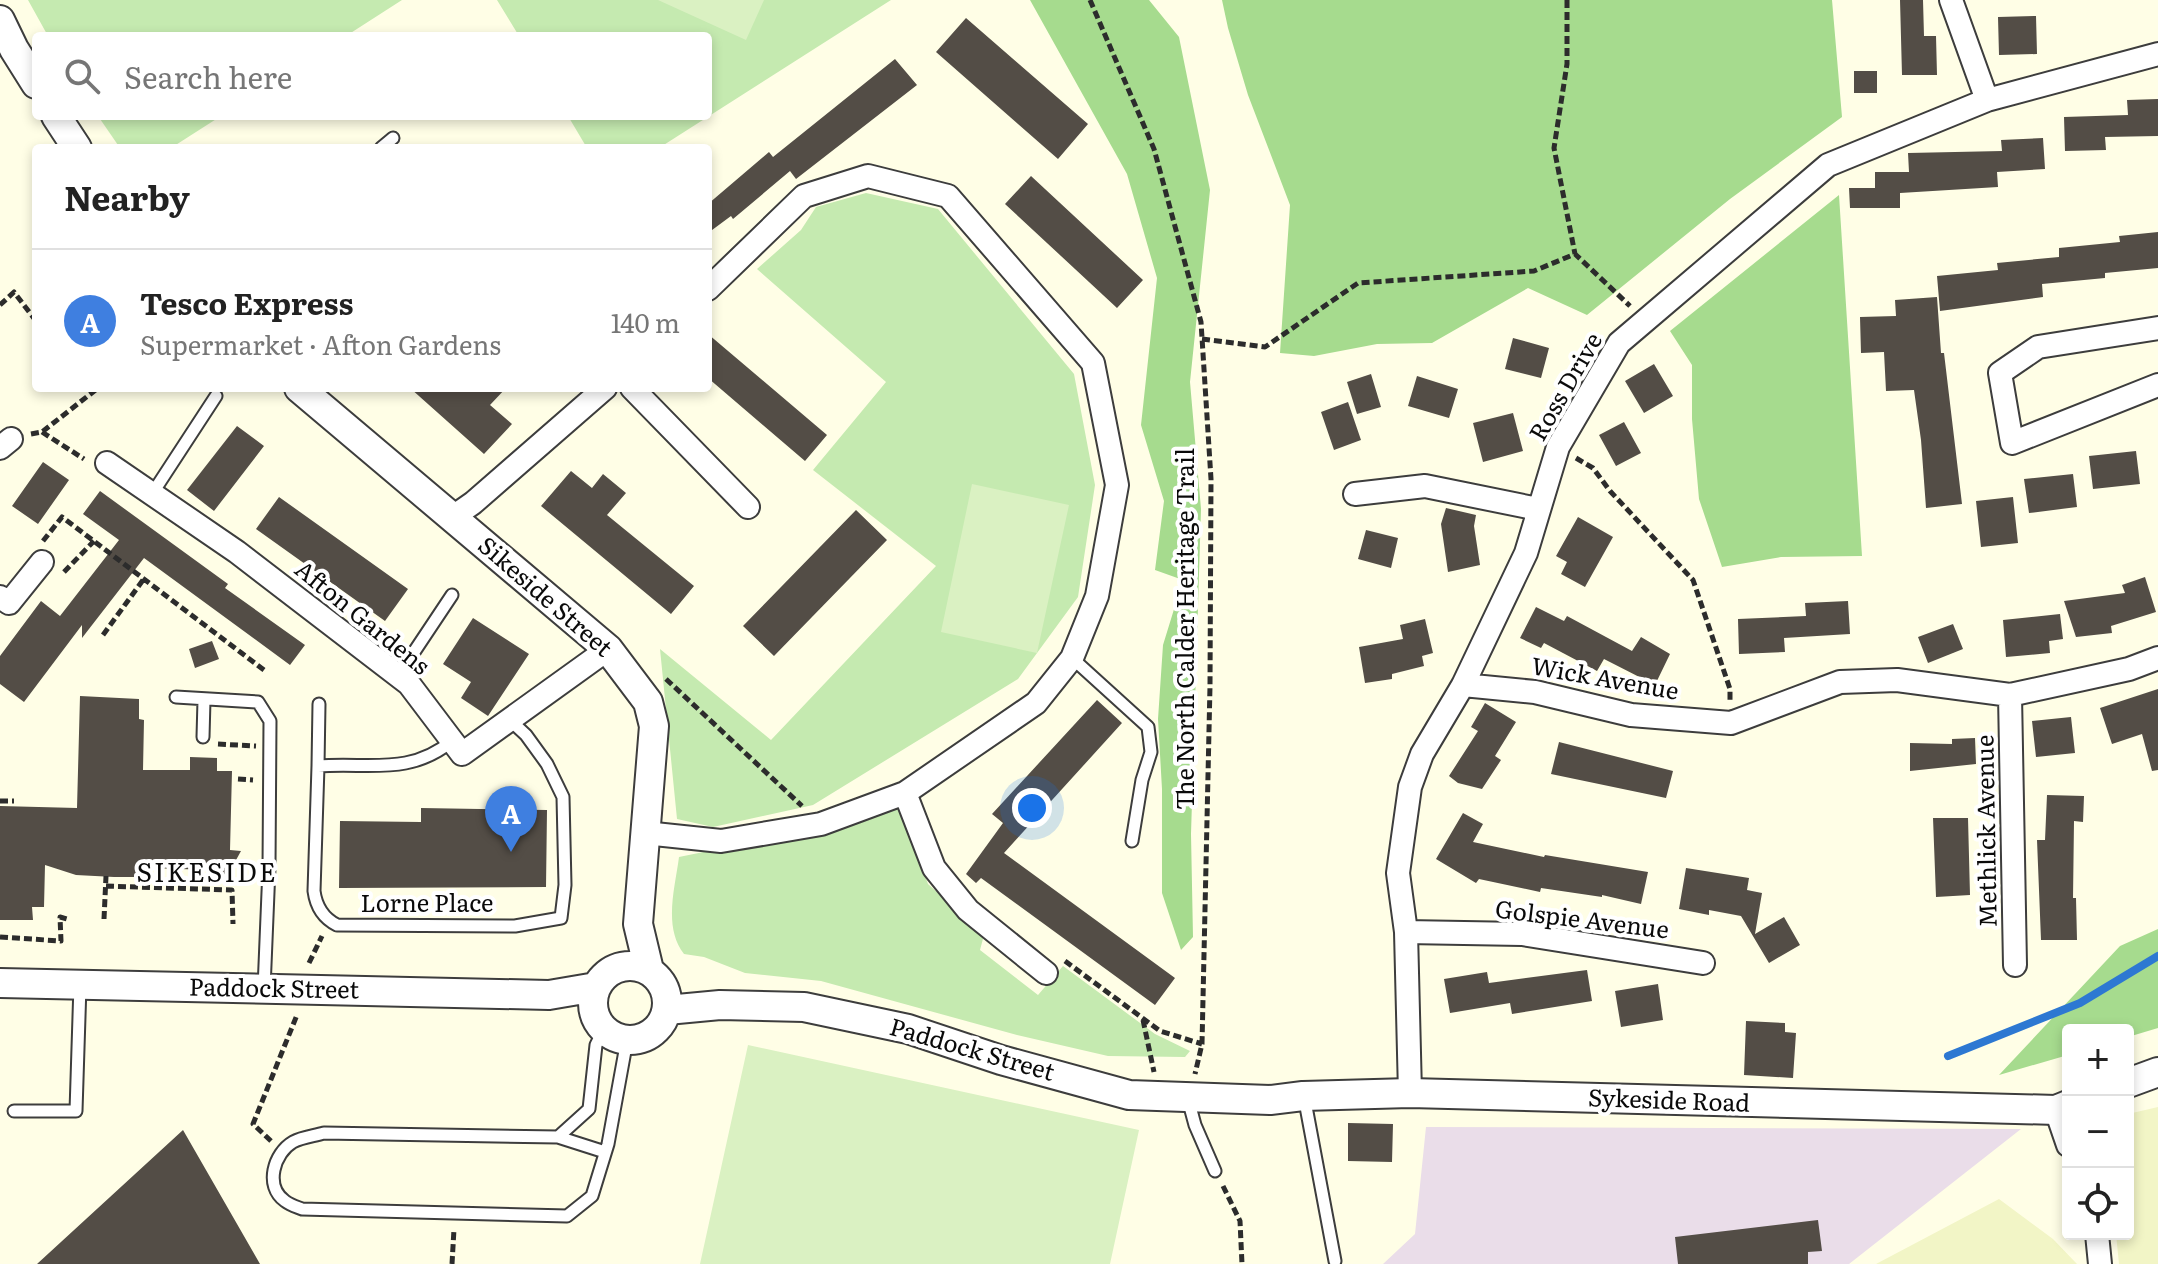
<!DOCTYPE html>
<meta charset="utf-8">
<style>
:root{--surface:#fff;--page:#f6f6f6;--text:#222;--muted:#767676;--line:#e0e0e0;--accent:#1a73e8}
body{margin:0;font-family:Literata,serif;background:var(--page);color:var(--text)}
.controls{position:absolute;right:24px;bottom:24px;display:grid;overflow:hidden;border-radius:8px;box-shadow:0 4px 12px #0003}
.controls button{width:72px;height:72px;display:grid;place-items:center;padding:0;border:0;border-bottom:2px solid var(--line);background:var(--surface);color:var(--text);font:40px sans-serif}
.you{position:absolute;left:1032px;top:808px;width:28px;height:28px;margin:-20px;border:6px solid #fff;border-radius:50%;background:#1a73e8;box-shadow:0 0 0 12px #1a73e833}
.badge{display:grid;place-items:center;width:52px;height:52px;border-radius:50%;background:var(--accent);color:#fff;font-size:26px;font-weight:700}
.pin{position:absolute;translate:-50% -66px;filter:drop-shadow(0 2px 4px #0008)}
.pin::after{content:'';position:absolute;top:42px;width:28px;height:24px;background:inherit;clip-path:polygon(0 0,100% 0,50% 100%)}
.list{margin:0;padding:0;list-style:none}
h2{display:flex;justify-content:space-between;align-items:center;height:104px;margin:0;padding:0 32px;font-size:34px}
h2 small{font-size:26px;font-weight:400;color:var(--muted)}
.list li{display:grid;grid-template-columns:52px 1fr auto;gap:24px;align-items:center;box-sizing:border-box;height:144px;padding:0 32px;border-top:2px solid var(--line)}
.list b{display:block;font-size:30px;white-space:nowrap}
.list p{margin:0;font-size:26px;white-space:nowrap;color:var(--muted)}
.list em{font-size:26px;font-style:normal;color:var(--muted)}
.icon{flex:none;width:44px;height:44px;fill:none;stroke:currentColor;stroke-width:2;stroke-linecap:round;stroke-linejoin:round}
.map{position:relative;flex:none;width:2158px;height:1264px;overflow:hidden}
.search{position:absolute;background:var(--surface);box-shadow:0 4px 12px #0003;left:32px;top:32px;width:680px;height:88px;display:flex;align-items:center;gap:20px;box-sizing:border-box;padding:0 28px;border-radius:8px;color:var(--muted);font-size:30px}
.panel{position:absolute;background:var(--surface);box-shadow:0 4px 12px #0003;left:32px;top:144px;width:680px;height:248px;border-radius:8px}
.map>svg:first-child{display:block}
</style>
<div class="map">
<svg width="2158" height="1264" viewBox="0 0 2158 1264">
<rect width="100%" height="100%" fill="#fffee6"/>
<path fill="#eadde9" d="M1426,1127L2021,1129L1849,1264H1383L1415,1234Z"/>
<path fill="#f2f5c6" d="M2158,1107V1264H2119L2116,1234H2128V1114Z
M1999,1199L2053,1239L2077,1264H1876Z"/>
<path fill="#c5eab0" d="M28,0H402L346,36H48Z
M497,0H891L659,148H587L568,116H708V36H519Z
M98,116H221L171,148H120Z
M866,193L938,209L1074,374L1095,485L1078,597L1018,679L813,805L713,827L677,819L660,649L771,740L936,566L813,470L886,382L757,269L801,230L816,207Z
M886,805L902,811L928,884L984,935L980,950L1038,995L1063,966L1155,1034L1190,1051L1185,1057L1108,1056L1017,1035L821,981L745,973L704,957L684,954C663,927 675,888 679,857L723,848Z"/>
<path fill="#a6db8e" d="M1030,0H1149L1179,37L1210,190L1190,382L1201,509L1191,834L1193,937L1181,950L1162,893V789L1158,719L1163,645L1183,580L1155,570L1164,501L1141,425L1157,278L1127,174Z
M1222,0H1832L1842,117L1730,199L1587,315L1528,288L1432,343L1377,344L1314,356L1280,353L1290,205L1248,95L1228,28Z
M1839,195L1862,556L1781,557L1722,567L1699,499L1692,419V365L1670,331Z
M2158,929V1028L2128,1037V1030H2068V1055L1999,1075L2120,946Z"/>
<path fill="#daf1c2" d="M658,0H764L746,40Z
M972,484L1069,505L1037,653L941,632Z
M748,1045L1139,1130L1110,1264H700Z"/>
<g fill="none" stroke-linecap="round" stroke-linejoin="round">
<path stroke="#2d78d2" stroke-width="8" d="M1948,1056L2080,1003L2158,956"/>
</g>
<path fill="#534d46" d="M1900,0H1923L1924,36H1936L1937,75H1902Z
M2036,16L2037,54L1999,55L1998,17Z
M966,18L1088,124L1058,159L936,52Z
M895,59L917,85L796,179L790,171L733,219L731,216L708,233V204L769,152L773,157Z
M1854,71H1877V93H1854Z
M2158,99V136L2105,137L2106,150L2065,151L2064,117L2128,115L2127,100Z
M2043,138L2045,169L1997,172L1998,187L1900,193V208H1850L1849,188H1875V172H1909L1908,153L2002,151L2001,140Z
M1031,176L1143,280L1117,308L1005,204Z
M2158,232V268L2105,273V278L2042,284L2043,297L1940,311L1937,276L1998,270L1997,263L2059,257V248L2120,242L2119,236Z
M1937,297L1941,353H1944L1962,504L1926,508L1921,440L1914,390L1886,391L1884,352L1861,353L1860,317L1896,316L1895,300Z
M708,334L827,435L805,461L708,378Z
M1513,338L1549,348L1541,378L1505,369Z
M1654,364L1673,396L1644,413L1625,381Z
M1371,374L1381,407L1357,414L1347,382Z
M1417,376L1458,389L1449,418L1408,406Z
M410,388H506L490,405L512,424L484,454Z
M1348,402L1361,440L1334,450L1321,412Z
M1513,413L1523,451L1483,462L1473,423Z
M1624,422L1641,453L1616,466L1599,435Z
M237,426L264,446L214,511L187,490Z
M2136,451L2140,484L2093,489L2089,456Z
M43,462L69,480L38,524L12,506Z
M571,471L592,488L603,474L626,493L607,515L694,586L671,614L541,506Z
M2073,474L2077,507L2029,513L2024,479Z
M100,491L228,584L225,588L305,645L290,665L144,558L82,638V625L24,702L0,684V656L41,601L60,616L119,540L83,514Z
M279,497L408,589L385,621L256,529Z
M2013,497L2018,543L1981,547L1976,501Z
M1446,508L1476,515L1474,526L1480,565L1448,572L1441,524Z
M856,510L887,540L774,656L743,626Z
M1578,517L1613,537L1585,587L1561,574L1567,562L1556,556Z
M1366,530L1398,538L1391,568L1358,559Z
M2145,577L2156,612L2111,626L2112,633L2076,637L2064,601L2125,593L2122,585Z
M1848,601L1850,634L1784,638L1785,652L1739,654L1738,619L1806,616L1805,603Z
M1536,607L1564,621L1567,616L1632,651L1641,637L1670,654L1655,685L1604,659L1597,671L1544,643L1541,648L1520,638Z
M2060,614L2063,639L2049,641L2050,653L2006,657L2003,620Z
M473,618L529,654L488,716L461,698L471,682L443,664Z
M1425,619L1433,653L1422,656L1424,666L1392,674V679L1365,683L1359,647L1403,639L1400,625Z
M1953,624L1963,649L1928,663L1918,637Z
M212,641L219,659L195,668L189,649Z
M2158,689V770L2152,771L2142,734L2112,744L2100,708Z
M80,696L139,699V719L144,720L143,770H190V757L217,758V771H232L230,850L241,851L230,871L211,882V870L149,868L139,877H114L76,875L45,865L44,907H32L33,920H0V806L77,808Z
M1097,700L1122,723L1004,853L1175,978L1155,1005L981,878L976,883L966,874L1003,823L992,814Z
M1485,703L1516,722L1495,756L1501,760L1482,789L1458,783L1449,776L1478,731L1471,727Z
M2071,717L2075,753L2036,757L2032,721Z
M1975,738L1976,764L1910,771V743L1952,744V739Z
M1559,742L1673,771L1666,798L1551,774Z
M2047,795L2084,796L2083,822L2074,821L2073,898H2076L2077,940H2041L2037,840H2045Z
M421,808L547,810L546,887L339,888L340,821L421,822Z
M1463,813L1483,824L1473,842L1544,857L1545,855L1648,872L1641,904L1602,895V897L1541,888L1540,892L1479,879L1476,883L1436,859Z
M1933,818H1968L1970,895L1936,897Z
M1686,868L1749,878L1747,890L1762,893L1755,934L1784,917L1800,945L1769,963L1741,916L1709,910V915L1679,909Z
M1587,970L1592,1001L1512,1014L1510,1003L1450,1013L1444,979L1487,972L1489,983Z
M1658,984L1663,1020L1621,1027L1615,991Z
M1746,1021L1785,1023V1032L1796,1033L1793,1078L1744,1075Z
M1348,1123L1393,1124L1392,1162L1348,1161Z
M183,1130L260,1264H37Z
M1818,1220L1822,1251L1808,1252V1264H1678L1675,1237Z"/>
<g fill="none" stroke-linecap="round" stroke-linejoin="round">
<g stroke="#3d3d3d" stroke-width="15">
<path id="service" d="M381,148L393,138
M152,494L216,396
M1072,658L1148,727L1151,752L1142,780L1132,841
M398,676L452,595
M176,697L258,702L270,721L269,868L264,989
M203,737L204,700
M452,741C409,776 369,762 318,766L314,891C316,906 323,918 337,925L515,926L561,918L565,885L563,797L547,764L526,735L510,720
M318,766L319,704
M604,1029L596,1045L589,1109L558,1137L324,1133C314,1136 302,1137 293,1142C274,1153 264,1186 285,1201C290,1205 297,1207 302,1209L567,1216L592,1196L608,1144L627,1040
M1304,1096L1335,1261
M1188,1099L1195,1125L1215,1171
M14,1111H76L80,985
M558,1137L605,1152"/>
</g>
<g stroke="#3d3d3d" stroke-width="26">
<path id="minor" d="M1951,0L1987,100
M2158,328L2038,347L2000,373L2012,443L2158,385
M632,388L748,507
M0,448L11,439
M107,463L237,552L409,684L462,754L608,649
M1355,494L1425,486L1538,509
M453,517L473,503L605,388
M0,597L9,603L42,562
M1463,685L1535,692L1631,715L1731,723L1840,682L1897,680L2010,695L2129,669L2158,658
M2010,695L2015,965
M905,793L934,868L968,910L1046,973
M645,833L721,841L821,824L905,793L1036,703L1072,658L1097,596L1117,485L1093,363L948,196L868,176L804,196L708,289
M1406,932L1522,934L1703,963
M1410,1093L1406,932L1398,873L1410,787L1422,754L1463,685L1526,553L1558,447L1619,343L1828,165L1987,100L2158,54
M2056,1110L2068,1145
M2097,1234L2100,1264"/>
</g>
<g stroke="#3d3d3d" stroke-width="32">
<path id="tertiary" d="M0,20L14,49L36,84
M56,116L77,148
M299,388L608,649L648,702L654,726L638,924L649,970
M593 1003a37 37 0 1 1 74 0a37 37 0 1 1-74 0Z
M0,983L549,995L596,987
M667,1010L720,1005L804,1007L908,1029L1001,1060L1129,1095L1270,1100L1303,1096L1410,1093L2056,1110L2068,1105
M2128,1083L2158,1072"/>
</g>
<path stroke="#2c2c2c" stroke-width="5" stroke-dasharray="8 4" stroke-linecap="butt" d="M1090,0L1154,149L1201,322L1211,479L1210,686L1202,1044L1195,1074
M1567,0V64L1554,148L1575,254
M0,305L14,292L36,321
M1202,339L1265,347L1358,283L1534,271L1575,254L1630,306
M42,432L84,459
M31,434L42,432L98,388
M1576,458L1593,468L1610,491L1693,580L1730,689V702
M43,541L62,517L264,670
M64,572L94,541
M103,635L143,580
M666,679L802,806
M218,744L256,746
M238,779L253,780
M0,801H14
M106,886L232,890L233,924
M104,919L106,876
M0,937L61,941L60,917L67,919
M1065,961L1160,1031L1202,1044
M309,963L322,936
M1143,1020L1154,1072
M271,1141L253,1124L297,1015
M1223,1186L1240,1221L1242,1264
M452,1264L454,1229"/>
<use href="#service" stroke="#fff" stroke-width="11"/>
<use href="#minor" stroke="#fff" stroke-width="22"/>
<use href="#tertiary" stroke="#fff" stroke-width="28"/>
</g>
<g text-anchor="middle" stroke-width="8" stroke-linejoin="round" paint-order="stroke">
<g font-size="24" fill="#0a0a0a" stroke="#fff">
<text transform="translate(1566 387) rotate(-60)" y="8">Ross Drive</text>
<text transform="translate(545 597) rotate(41)" y="8">Sikeside Street</text>
<text transform="translate(362 618) rotate(39)" y="8">Afton Gardens</text>
<text transform="translate(1186 629) rotate(-90)" y="8">The North Calder Heritage Trail</text>
<text transform="translate(1605 679) rotate(10)" y="8">Wick Avenue</text>
<text transform="translate(1987 831) rotate(-91)" y="8">Methlick Avenue</text>
<text x="427" y="912">Lorne Place</text>
<text transform="translate(1582 920) rotate(7)" y="8">Golspie Avenue</text>
<text transform="translate(274 989) rotate(1)" y="8">Paddock Street</text>
<text transform="translate(972 1050) rotate(16)" y="8">Paddock Street</text>
<text transform="translate(1669 1101) rotate(2)" y="8">Sykeside Road</text>
</g>
<g font-size="26" letter-spacing="2" fill="#0a0a0a" stroke="#fff">
<text x="207" y="882">SIKESIDE</text>
</g>
</g>
</svg>
<div class="controls">
<button>+</button>
<button>−</button>
<button><svg class="icon" aria-label="locate" viewBox="0 0 24 24"><circle cx="12" cy="12" r="6"/><path d="M12 2v4M12 18v4M2 12h4M18 12h4"/></svg></button>
</div>
<div class="you"></div>
<div class="pin badge" style="left:511px;top:852px;background:#3f7fe0">A</div>
<div class="search"><svg class="icon" aria-label="search" viewBox="0 0 24 24"><circle cx="10" cy="10" r="6"/><path d="M15 15l6 6"/></svg>Search here</div>
<section class="panel">
<h2>Nearby<small></small></h2>
<ul class="list">
<li><span class="badge" style="background:#3f7fe0">A</span><div><b>Tesco Express</b><p>Supermarket · Afton Gardens</p></div><em>140 m</em></li>
</ul>
</section>
</div>
